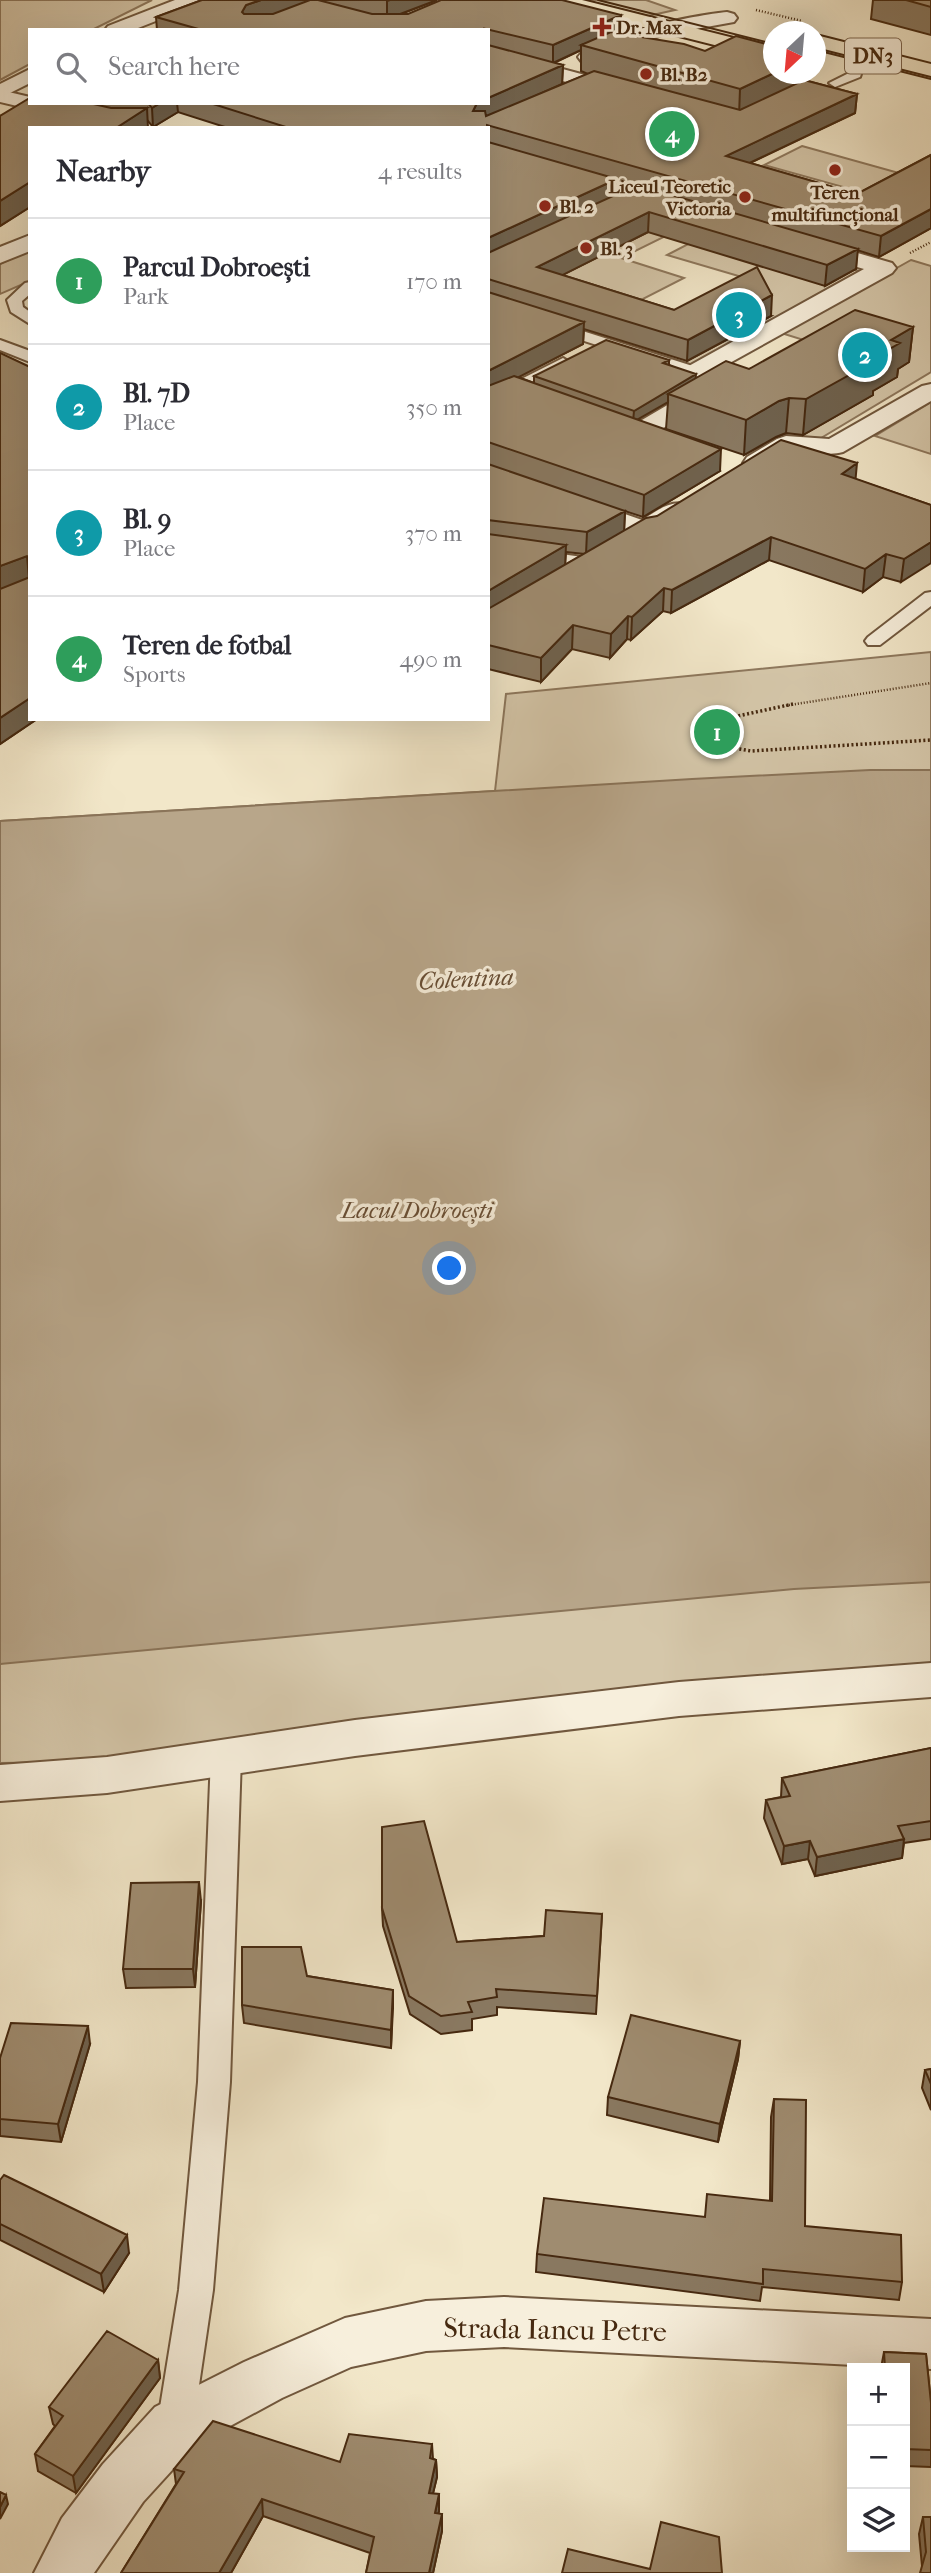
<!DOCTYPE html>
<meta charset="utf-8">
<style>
:root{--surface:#fff;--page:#f7f7f7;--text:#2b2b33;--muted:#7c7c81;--line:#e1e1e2;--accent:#111827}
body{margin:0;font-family:"IM FELL French Canon",serif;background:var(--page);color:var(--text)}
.controls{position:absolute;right:21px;bottom:21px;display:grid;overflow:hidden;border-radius:0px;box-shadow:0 7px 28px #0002}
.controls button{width:63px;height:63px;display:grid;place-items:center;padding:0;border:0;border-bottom:2px solid var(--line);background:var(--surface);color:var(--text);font:35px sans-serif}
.compass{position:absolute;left:763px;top:21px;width:63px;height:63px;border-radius:50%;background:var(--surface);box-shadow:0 7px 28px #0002;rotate:206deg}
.you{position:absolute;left:450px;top:1269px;width:24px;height:24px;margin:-18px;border:5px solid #fff;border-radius:50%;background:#1a73e8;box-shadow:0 0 0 10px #1a73e833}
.badge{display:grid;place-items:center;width:46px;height:46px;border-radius:50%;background:var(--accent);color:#fff;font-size:23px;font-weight:700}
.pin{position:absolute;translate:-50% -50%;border:4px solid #fff;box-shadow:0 2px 7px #0006}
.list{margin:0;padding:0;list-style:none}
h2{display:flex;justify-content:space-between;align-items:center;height:91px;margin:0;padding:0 28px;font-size:30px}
h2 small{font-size:23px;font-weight:400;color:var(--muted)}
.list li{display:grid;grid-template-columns:46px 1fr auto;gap:21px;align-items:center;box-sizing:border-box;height:126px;padding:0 28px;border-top:2px solid var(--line)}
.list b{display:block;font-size:26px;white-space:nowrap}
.list p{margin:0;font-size:23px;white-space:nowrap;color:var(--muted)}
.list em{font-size:23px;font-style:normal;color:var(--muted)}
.icon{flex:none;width:38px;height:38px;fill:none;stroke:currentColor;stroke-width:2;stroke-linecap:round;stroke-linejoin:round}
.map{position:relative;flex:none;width:931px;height:2573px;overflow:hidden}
.search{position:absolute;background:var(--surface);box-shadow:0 7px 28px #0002;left:28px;top:28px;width:462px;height:77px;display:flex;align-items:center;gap:18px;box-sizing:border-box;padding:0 24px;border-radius:0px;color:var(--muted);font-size:26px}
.panel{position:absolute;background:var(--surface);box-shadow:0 7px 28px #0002;left:28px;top:126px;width:462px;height:595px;border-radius:0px}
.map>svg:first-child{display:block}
</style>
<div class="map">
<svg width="931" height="2573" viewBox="0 0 931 2573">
<rect width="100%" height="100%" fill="#f2e7c9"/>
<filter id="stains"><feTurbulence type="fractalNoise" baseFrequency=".00286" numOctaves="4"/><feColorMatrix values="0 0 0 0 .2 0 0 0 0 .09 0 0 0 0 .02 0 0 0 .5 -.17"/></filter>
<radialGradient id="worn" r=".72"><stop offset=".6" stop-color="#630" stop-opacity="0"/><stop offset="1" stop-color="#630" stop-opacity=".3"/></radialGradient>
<path fill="#d5c7aa" stroke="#8e785d" stroke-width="2" d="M0,0H152L92,30H30V64L0,80Z
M584,0H646L675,10L648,16Z
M802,146L906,175L868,194L764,165Z
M635,204L694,222L621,258L684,278L625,308L641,314L599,336L488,299Z
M717,229L862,272L692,365L618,341L742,277L667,255Z
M30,250V281L0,294V264Z
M911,260L931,266V372L816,441L794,440L721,416L833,349L781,333Z
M931,402V454L875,436Z
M931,652V867L0,902V821L495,791L506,694Z
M931,1181V1669L68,1762L0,1763V1664Z"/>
<path fill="#b8a68a" stroke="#8a7459" stroke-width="2" d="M870,770H931V1582L794,1589L0,1664V821L692,779Z"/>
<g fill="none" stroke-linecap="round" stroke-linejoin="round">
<g stroke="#71583e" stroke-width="4">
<path id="service" d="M855,70L861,74L860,77L835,87L829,83Z
M30,282V294L22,301L23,307L30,312V324L11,312L7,300L25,283Z
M488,301L702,369L704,372L696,377L690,375L488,310Z
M0,340L30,351V362L0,350Z
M563,358L571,363L569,366L488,407V396Z
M488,544L590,558L599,563L590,568L488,554Z
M931,592V606L880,645H868L865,641L868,637L925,593Z
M226,1746L236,1749L241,1757L230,2082L213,2290L193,2426L188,2438L175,2443L162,2438L157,2426L179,2290L198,2082L211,1757L216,1749Z"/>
</g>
<g stroke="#71583e" stroke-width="4">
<path id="minor" d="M727,12L734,14L737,18L734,22L662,35L588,63L581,61L578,57C595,34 697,15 727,12Z
M488,49L596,78L599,82L596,86L562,101H548L545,97L548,93L570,83L488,61Z
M0,90L30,97V103H40L37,107L30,109L0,102Z
M488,146L682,201L685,206L682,211L674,213L488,159Z
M30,235V251L0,263V247Z
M806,238L892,263L896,268L892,273L717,370L735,376L738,381L735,386L648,437L639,440L630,437L626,432L630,427L705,383L687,377L684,372L687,367L864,269L798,250L795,245L798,240Z
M931,384V401L843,452C826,457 809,449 792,452C774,455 768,474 747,469L743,463L747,457L777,439L786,436L829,439L922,386Z
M488,466L642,520C657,511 669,500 686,504L690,510C682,523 660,534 645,538L488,483Z
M931,1663V1697L679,1716L355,1756L107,1793L0,1801V1765L107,1757L355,1720L679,1682Z
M504,2297L931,2319V2369L504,2347L426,2351L351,2367L282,2398L195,2445L143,2502L94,2573H34L62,2518L103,2464L155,2407L244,2362L345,2318L426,2301Z"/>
</g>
<g stroke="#71583e" stroke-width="4">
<path id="tertiary" d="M175,0H201L199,4L133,30H105L108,26Z
M30,69V83L0,98V84Z"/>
</g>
<g stroke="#462910" stroke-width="4">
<path id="primary" d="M550,0H582L774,48V60L552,4Z
M816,35L931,64V76L816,47Z"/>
</g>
<path stroke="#462910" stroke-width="2.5" stroke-dasharray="1 2" stroke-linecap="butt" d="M756,10L802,21
M910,253L931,242
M783,706L931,683"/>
<path stroke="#462910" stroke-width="3.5" stroke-dasharray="2 2.5" stroke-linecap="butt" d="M793,704L724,719L710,730L722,746L751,751L931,740"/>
<use href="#service" fill="#f7efdc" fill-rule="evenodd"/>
<use href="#minor" fill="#f7efdc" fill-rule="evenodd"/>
<use href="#tertiary" fill="#f7efdc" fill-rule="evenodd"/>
<use href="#primary" fill="#f2e7c9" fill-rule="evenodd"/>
<path stroke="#462910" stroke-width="2" d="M598,0L774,44
M816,50L931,79"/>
</g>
<path fill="#897860" stroke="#462910" stroke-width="2" fill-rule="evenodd" d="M202,0H437L401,14L621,15L620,33L774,74H809L808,81L857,94L855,113L750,163L857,194L931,155V228L879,257L857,250L856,269L825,286L648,232L562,275L674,310L771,316L687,361L584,329L583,344L518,377L534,383V376L669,360V365L696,378L749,369L913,327L909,362L898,369L897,377L873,391V395L803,435L786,433L776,437L744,455L666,429L668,402L638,419L720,471L643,517L625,511L624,531L855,479L931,505L901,582L883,577L863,592L769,560L671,613L663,611L631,640L627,639L610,658L572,649L541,682L488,669V128H228L178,112L153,127L148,121L30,207L0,226V116L30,103L98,105V103H488V30H157L156,17ZM581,50V71L588,74L536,95L562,84L563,65L554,63ZM617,181L631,185L634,186L616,195ZM566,552L584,554L565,565Z
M873,0H931V35L871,19Z
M30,367V719H37L0,744Z
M931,1748V1839L904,1843L902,1858L815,1876L808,1859L782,1864L764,1818L766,1800L781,1797L782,1778Z
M201,1901L195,1987L126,1988L123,1969Z
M382,1908L457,1942L544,1936L602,1914L596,2014L497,2007V2015L472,2019V2030L441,2034L410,2014L383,1926Z
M307,1976L393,1990L391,2048L244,2023L242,2005Z
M740,2041L738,2059L718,2142L607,2115L608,2097Z
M90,2044L61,2142L0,2136V2058Z
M931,2069V2110L922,2088L925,2070Z
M774,2099L805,2226L902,2282L899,2300L762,2287L760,2301L536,2272L537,2254L705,2217L770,2201L771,2117Z
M0,2180L129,2253L104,2292L0,2240Z
M884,2352L926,2354L931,2403V2467L905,2466V2368H881Z
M158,2360L160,2378L76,2493L38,2471L35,2454L55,2426L53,2424L49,2407Z
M432,2444L433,2459L436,2460L437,2477L433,2493L439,2511L438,2514H442V2531L433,2573H366L370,2553L263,2516L231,2573H121L176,2484L174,2469L340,2462Z
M923,2517L931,2573L922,2566L919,2534Z"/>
<path fill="#6f624e" stroke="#462910" stroke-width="2" d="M261,0H311L242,30V12L246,5Z
M390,0H437L387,19V1Z
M621,15L620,33L581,45V50L553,63V45Z
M563,65L562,84L477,122L473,111L477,103H488V98Z
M774,73L809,74L808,81L739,116L740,89Z
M857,94L855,113L724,175L726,156Z
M160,103H177L178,112L153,127L152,108Z
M147,108L148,128H116Z
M617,179L616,199L488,258V238Z
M30,182V207L0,226V201Z
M931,209V228L879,257L881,236Z
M649,212L648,232L537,288V267Z
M858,249L856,269L825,286L827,265Z
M772,295L771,316L687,361L688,340Z
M584,322L583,344L488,393V371Z
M913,327L909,362L898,369L897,377L873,391V395L803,435L806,399L872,359L891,340Z
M696,374L695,386L668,394V402L633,422L634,411Z
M789,398L786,433L776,437L744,455L746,420L779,401Z
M721,449L720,471L643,517L644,495Z
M857,463L855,485L842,474Z
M625,511L624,533L586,554L587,532Z
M771,537L769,560L671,613L672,590Z
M931,542V563L901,582L904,559Z
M566,545L565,568L488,614V591Z
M886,554L883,577L863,592L865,569Z
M27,556L29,579L0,590V566Z
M664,588L663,611L631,640L632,617Z
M628,616L627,639L610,658L611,634Z
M573,625L572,649L541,682V658Z
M30,698V719H37L0,744V718Z
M904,1839L902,1858L815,1876L817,1857Z
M810,1841L808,1859L782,1864L784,1846Z
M199,1882L201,1901L195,1987L193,1969Z
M393,1990V2008L391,2048V2030Z
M88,2026L90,2044L61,2142L58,2124Z
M740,2041L738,2059L718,2142L720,2124Z
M127,2235L129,2253L104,2292L101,2274Z
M158,2360L160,2378L76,2493L73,2476Z
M436,2460L437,2477L429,2510V2493Z
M439,2494V2511L435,2530V2513Z
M6,2495L8,2504L0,2519V2507Z
M262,2499L263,2516L231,2573H219Z
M442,2514V2531L433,2573H429Z"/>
<path fill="#9f8c70" stroke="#462910" stroke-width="2" d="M202,0H261L246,5L242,12L244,14H273L310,0H318L372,14H408L441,0H562L621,15L553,45L486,29L487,30H202L156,17Z
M906,0H931V7Z
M611,32L684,44L705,51L736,36L774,46V73L740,89L581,45Z
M488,45L563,65L488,98Z
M594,71L740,110L804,80L857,94L726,156L857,194L931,155V209L881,236L487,125V128H289L210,103H477L473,111H485L486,116Z
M28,99H30V103H89L111,108H147L116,128H30V182L0,201V116Z
M148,103H160L152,108Z
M488,142L617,179L488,238Z
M637,185L858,249L827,265L649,212L537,267L674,310L757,267L772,295L688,340L488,279V253Z
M488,292L584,322L488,371Z
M855,310L913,327L891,340L900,343L872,359L876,360L806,399L789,398L779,401L746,420L668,394L726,361L749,369Z
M606,340L669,360L663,363L696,374L634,411L534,376Z
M0,353L30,367V558L27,556L0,566Z
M514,376L721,449L644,495L488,442V386Z
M781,440L857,463L842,474L931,505V542L904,559L886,554L865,569L771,537L672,590L664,588L632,617L628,616L611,634L573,625L541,658L488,645V609L646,518L657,516Z
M488,464L625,511L587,532L488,520Z
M488,534L566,545L488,591Z
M30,575V698L0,718V589L30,577Z
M931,1748V1821L898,1826L904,1839L817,1857L810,1841L784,1846L766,1800L790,1796L782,1778Z
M424,1821L457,1942L544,1936L546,1910L602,1914L597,1996L496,1989L497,1997L468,2002L472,2012L441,2016L409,1996L382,1908V1827Z
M199,1882L193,1969H123L131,1883Z
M242,1947H301L307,1976L393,1990L391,2030L242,2005Z
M631,2015L740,2041L720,2124L608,2097Z
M11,2023L88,2026L58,2124L0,2119V2058Z
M931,2069V2084L925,2070Z
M774,2099L806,2100L805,2226L901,2235L902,2282L763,2269V2284L537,2254L544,2198L705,2217L707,2194L772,2201Z
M4,2175L127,2235L101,2274L0,2224V2180Z
M107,2331L158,2360L73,2476L35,2454L63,2416L49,2407Z
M884,2352L926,2354L931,2403V2450L905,2449V2368H885Z
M213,2421L340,2462L349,2434L432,2444L430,2458L436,2460L429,2493L439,2494L435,2513L442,2514L429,2573H366L374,2537L262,2499L219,2573H121L184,2472L174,2469Z
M0,2492L6,2495L0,2507Z
M923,2517H931V2573H920L926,2552Z
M661,2522L719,2537L722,2573H562L568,2549L650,2569Z"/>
<g fill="#8f2418" stroke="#f7efdc" stroke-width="2.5">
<path d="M598.5 16.5h7v7h7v7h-7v7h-7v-7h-7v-7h7z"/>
<circle cx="646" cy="74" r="7"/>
<circle cx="835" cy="170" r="7"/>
<circle cx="745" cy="197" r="7"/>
<circle cx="545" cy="206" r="7"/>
<circle cx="586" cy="248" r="7"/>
</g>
<g text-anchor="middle" stroke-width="7" stroke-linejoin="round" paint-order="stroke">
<g font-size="19" font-weight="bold" fill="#462910" stroke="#f7efdc" text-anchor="start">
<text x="616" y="34">Dr. Max</text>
<text x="660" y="81">Bl. B2</text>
<text x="731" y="193" text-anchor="end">Liceul Teoretic<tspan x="731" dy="22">Victoria</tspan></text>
<text x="835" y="199" text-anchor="middle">Teren<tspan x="835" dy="22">multifuncțional</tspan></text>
<text x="559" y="213">Bl. 2</text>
<text x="600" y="255">Bl. 3</text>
</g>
<rect fill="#f7efdc" stroke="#7b644d" stroke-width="2" x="845" y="38.5" width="56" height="35" rx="5"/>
<g font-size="21" font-weight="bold" fill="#462910">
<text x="873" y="63">DN3</text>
</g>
<g font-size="24" font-style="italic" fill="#684e35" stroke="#f7efdc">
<text transform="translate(466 979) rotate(-3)" y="8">Colentina</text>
<text x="417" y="1218">Lacul Dobroești</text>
</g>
<g font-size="28" fill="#462910" stroke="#f7efdc">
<text transform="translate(555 2329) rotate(1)" y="10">Strada Iancu Petre</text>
</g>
</g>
<rect width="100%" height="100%" filter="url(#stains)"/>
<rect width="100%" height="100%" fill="url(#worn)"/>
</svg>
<div class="controls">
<button>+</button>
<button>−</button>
<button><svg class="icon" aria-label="layers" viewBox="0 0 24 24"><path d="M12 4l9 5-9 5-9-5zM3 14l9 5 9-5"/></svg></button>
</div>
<svg class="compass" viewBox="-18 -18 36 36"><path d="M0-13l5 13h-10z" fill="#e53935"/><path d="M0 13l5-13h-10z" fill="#7c7c81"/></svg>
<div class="you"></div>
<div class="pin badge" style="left:717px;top:732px;background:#2e9e5b">1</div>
<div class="pin badge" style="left:865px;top:355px;background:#0f9aa8">2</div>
<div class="pin badge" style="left:739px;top:315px;background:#0f9aa8">3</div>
<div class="pin badge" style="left:672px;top:134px;background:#2e9e5b">4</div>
<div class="search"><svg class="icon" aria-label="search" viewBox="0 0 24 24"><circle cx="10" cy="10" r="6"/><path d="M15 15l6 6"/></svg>Search here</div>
<section class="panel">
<h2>Nearby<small>4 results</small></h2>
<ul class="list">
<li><span class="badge" style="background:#2e9e5b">1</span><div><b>Parcul Dobroești</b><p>Park</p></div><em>170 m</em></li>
<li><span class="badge" style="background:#0f9aa8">2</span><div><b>Bl. 7D</b><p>Place</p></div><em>350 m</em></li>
<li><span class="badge" style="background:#0f9aa8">3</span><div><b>Bl. 9</b><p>Place</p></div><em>370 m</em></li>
<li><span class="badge" style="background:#2e9e5b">4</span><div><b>Teren de fotbal</b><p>Sports</p></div><em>490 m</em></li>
</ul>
</section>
</div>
